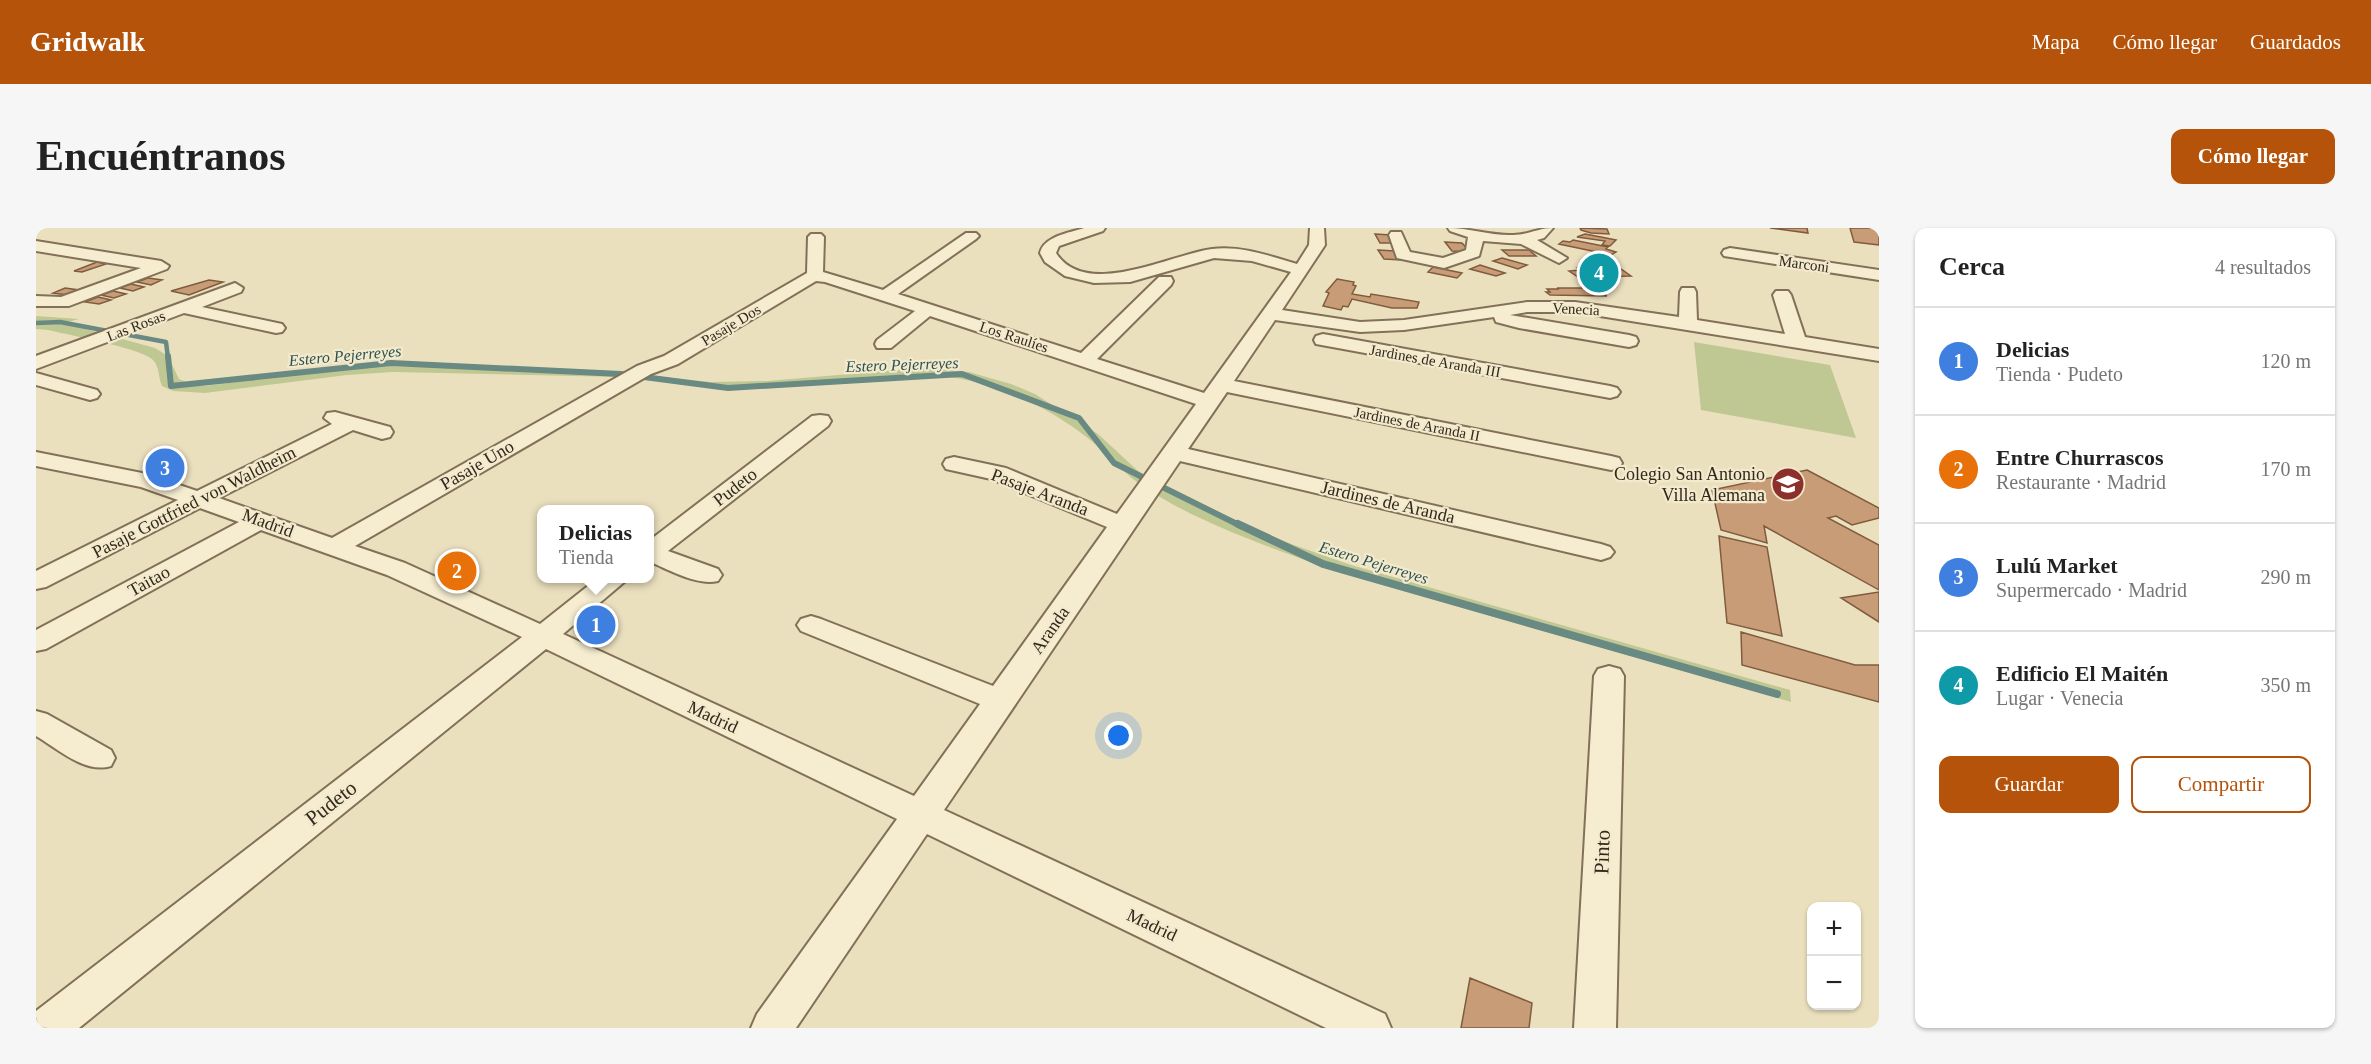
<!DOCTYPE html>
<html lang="es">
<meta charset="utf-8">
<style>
:root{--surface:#fff;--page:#f6f6f6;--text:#222;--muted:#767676;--line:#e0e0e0;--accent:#b45309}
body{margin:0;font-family:"Times New Roman",serif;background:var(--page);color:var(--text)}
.controls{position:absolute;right:18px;bottom:18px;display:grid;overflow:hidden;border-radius:12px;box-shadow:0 2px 4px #0004}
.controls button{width:54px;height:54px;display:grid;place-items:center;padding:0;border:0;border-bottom:2px solid var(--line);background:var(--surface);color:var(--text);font:30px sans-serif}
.you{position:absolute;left:1083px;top:508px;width:21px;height:21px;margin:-15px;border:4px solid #fff;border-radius:50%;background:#1a73e8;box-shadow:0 0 0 9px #1a73e833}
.badge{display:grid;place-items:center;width:39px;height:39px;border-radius:50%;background:var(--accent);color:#fff;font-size:20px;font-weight:700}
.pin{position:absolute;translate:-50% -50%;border:3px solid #fff;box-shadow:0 2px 6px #0006}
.popup{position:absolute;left:501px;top:277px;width:117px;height:78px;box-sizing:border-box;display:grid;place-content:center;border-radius:12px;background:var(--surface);filter:drop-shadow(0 2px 4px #0005);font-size:20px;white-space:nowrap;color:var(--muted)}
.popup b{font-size:22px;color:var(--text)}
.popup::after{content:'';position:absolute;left:50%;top:100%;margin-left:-12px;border:12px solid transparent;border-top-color:var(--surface)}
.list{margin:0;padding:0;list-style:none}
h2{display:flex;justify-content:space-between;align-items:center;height:78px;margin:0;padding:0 24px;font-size:26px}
h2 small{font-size:20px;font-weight:400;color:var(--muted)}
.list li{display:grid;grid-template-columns:39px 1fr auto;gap:18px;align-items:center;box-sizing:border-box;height:108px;padding:0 24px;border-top:2px solid var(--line)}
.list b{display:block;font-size:22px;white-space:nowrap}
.list p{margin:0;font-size:20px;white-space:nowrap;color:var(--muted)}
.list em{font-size:20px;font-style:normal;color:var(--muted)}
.actions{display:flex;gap:12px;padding:18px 24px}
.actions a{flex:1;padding:14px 0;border:2px solid var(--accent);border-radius:12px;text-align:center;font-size:21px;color:var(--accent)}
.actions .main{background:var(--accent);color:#fff}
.map{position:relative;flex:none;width:1843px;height:800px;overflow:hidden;border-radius:12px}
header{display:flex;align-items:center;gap:36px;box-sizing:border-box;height:84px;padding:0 30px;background:var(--accent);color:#fff}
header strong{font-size:28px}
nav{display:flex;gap:33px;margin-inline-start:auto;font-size:21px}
.intro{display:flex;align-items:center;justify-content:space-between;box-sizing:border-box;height:144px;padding:0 36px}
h1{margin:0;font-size:42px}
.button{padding:15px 27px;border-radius:12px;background:var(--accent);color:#fff;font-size:21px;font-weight:700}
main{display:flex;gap:36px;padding:0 36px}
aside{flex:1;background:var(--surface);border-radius:12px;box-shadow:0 2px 4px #0004}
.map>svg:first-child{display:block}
</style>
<header>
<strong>Gridwalk</strong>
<nav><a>Mapa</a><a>Cómo llegar</a><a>Guardados</a></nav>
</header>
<div class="intro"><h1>Encuéntranos</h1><a class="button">Cómo llegar</a></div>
<main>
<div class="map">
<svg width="1843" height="800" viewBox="0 0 1843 800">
<rect width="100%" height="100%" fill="#ebe0be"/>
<path fill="#bfc893" d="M0,88L43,91L28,95L119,120L132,128L143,151L155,156L169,158L303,141L351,138L569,143L675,154L731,153L885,140L933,144L975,156L999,166L1062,206L1101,242L1138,267L1184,288L1258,317L1315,337L1754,462L1755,474L1304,345C1238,320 1167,298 1108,259C1088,246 1072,226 1053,211C1005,173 947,148 886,147L769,156L685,160L584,149L357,144L311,147L169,165L137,163L126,158C122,150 124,139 117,132C105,120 32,107 12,102L0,101Z
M1658,114L1794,137L1820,210L1665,182Z"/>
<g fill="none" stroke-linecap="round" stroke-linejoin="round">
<path stroke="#698983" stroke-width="4.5" d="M0,95L24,94L130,114L132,130"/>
<path stroke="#698983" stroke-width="6" d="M132,128L135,158L355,135L585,146L692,160L926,146L1043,190L1078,235L1205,298"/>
<path stroke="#698983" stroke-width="8" d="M1202,296L1287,336L1741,466"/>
</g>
<path fill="#c79c76" stroke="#805c3f" stroke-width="1.5" d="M1544,0L1571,1L1573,6L1555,5L1545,2Z
M1734,0H1771L1772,5Z
M1814,0H1843V17L1818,14Z
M1339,6L1355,7L1361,15H1344Z
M1549,6L1565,9L1580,12L1574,18L1566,17L1569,13L1541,9Z
M1537,12L1572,19L1570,21L1580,24L1575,27L1523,16L1527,13L1534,14Z
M1409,14L1426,15L1434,24L1416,23Z
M1342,22L1359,23L1365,32L1348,31Z
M1466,22H1493L1500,28H1473Z
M1466,30L1491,37L1482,41L1457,33Z
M61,34L70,36L46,44L38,43Z
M1444,37L1469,45L1460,48L1434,41Z
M1397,39L1426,45L1421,50L1392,44Z
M1542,40L1585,41L1595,48L1542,49L1533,43L1545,42Z
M112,50L126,52L115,57L101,54Z
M1301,51L1318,54L1317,57L1320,58L1316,66L1334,69L1335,66L1383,74L1381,80H1356L1316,71L1312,79L1307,78L1305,82L1287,78L1293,65L1290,64Z
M173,52L187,54L153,67L135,63Z
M95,56L108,59L97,63L84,60Z
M29,60L43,62L32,67L17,65Z
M1521,60H1554L1571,68L1514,67L1510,64H1514L1511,61H1523Z
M77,63L90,66L78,70L65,67Z
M62,69L75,72L63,76L49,74Z
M1771,242L1843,280V290L1816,297L1800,288L1792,290L1843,317V362L1728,298L1731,315L1685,302L1676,262Z
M1683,308L1731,319L1746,408L1691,395Z
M1843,364V394L1805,370Z
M1705,404L1819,437H1843V474L1706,437Z
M1434,750L1496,775L1493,800H1425Z"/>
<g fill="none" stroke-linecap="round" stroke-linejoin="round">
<g stroke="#827158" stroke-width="4">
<path id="minor" d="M1048,0H1069L1067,3L1023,18L1020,25C1050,72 1136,26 1176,21C1204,17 1234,28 1261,36L1273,17L1274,0H1288L1289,17L1246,82L1324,94L1368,92L1491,74H1539L1643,89L1644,64L1646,60H1658L1660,64L1661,92L1749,106L1737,67L1740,63H1752L1755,67L1769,109L1843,121V133L1539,84H1491L1474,87L1593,107L1600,109L1602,113L1600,117L1593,119L1483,100L1460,94L1458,89L1368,102L1324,104L1239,92L1198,153L1575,228L1583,230L1586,235L1583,240L1575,242L1191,164L1152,221L1565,316L1574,319L1578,324L1574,329L1565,332L1144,233L908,582L1349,786L1355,800H1290L891,606L760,800H715L721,786L861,591L510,421L43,800H0V783L486,409L351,347L225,302L10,421L0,423V402L203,294L164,280L10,359L0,361V343L142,272L105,259L0,238V224L111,246L161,263L296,196L288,190L291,185L299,184L354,199L357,204L354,209L346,211L317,202L183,270L296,310L601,138L628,128L771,45L772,9L775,6H785L788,9L787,44L847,62L930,5H940L943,8L940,11L862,66L1045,125L1123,49H1135L1137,53L1135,57L1061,131L1168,165L1255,44L1216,33L1178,30L1094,54L1058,55L1029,48L1009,34L1004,25C1008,8 1033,5 1048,0ZM780,53L789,54L879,83L841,112L839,116L841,120H855L894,88L1160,176L1081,286L970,240L918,229L910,231L907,236L910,241L955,251L1071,299L957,458L785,391L775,388L765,391L761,397L765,403L944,476L878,568L527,406L593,350H562L504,396L369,335L319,318L615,146L642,136Z
M1412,0C1434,0 1455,8 1477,7C1492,7 1502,0 1517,0L1508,10L1501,12L1531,30L1523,35L1485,16L1447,13L1443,28L1408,40L1361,30L1353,7L1355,4H1365L1374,24L1407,30L1430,22L1432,9L1414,3Z
M0,13L125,33L133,38L131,41L33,78H0V68L25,69L105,40L0,23Z
M1694,20L1843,42V52L1688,28L1686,25L1688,22Z
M199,55L207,60L205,64L166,79L246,96L249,100L246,104L240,105L148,85L0,141V128Z
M1287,106L1574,158L1581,160L1584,164L1581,168L1574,170L1280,116L1278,112L1280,108Z
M0,145L61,162L64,166L61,170L54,172L0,157Z
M784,187L792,188L795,193L792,198L632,323L682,341L686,347L682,353C661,358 634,342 614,334V312L776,188Z
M1573,438L1584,441L1588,448L1580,800H1538L1558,448L1562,441Z
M0,483L11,486L75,522L79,530L75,538C49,546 22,521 0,508Z"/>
</g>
<use href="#minor" fill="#f6edd0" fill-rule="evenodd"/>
</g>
<defs>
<g id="school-disc" transform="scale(1.725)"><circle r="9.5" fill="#8d302b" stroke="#f3eacd"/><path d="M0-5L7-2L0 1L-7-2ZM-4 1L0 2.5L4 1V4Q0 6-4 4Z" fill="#fff"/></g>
</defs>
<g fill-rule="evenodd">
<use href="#school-disc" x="1752" y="256"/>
</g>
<g text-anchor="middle" stroke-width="4.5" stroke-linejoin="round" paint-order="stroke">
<g font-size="15" fill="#32281c" stroke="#f3eacd">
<text transform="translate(1768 36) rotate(8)" y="5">Marconi</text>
<text transform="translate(1540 81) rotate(3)" y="5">Venecia</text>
<text transform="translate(695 97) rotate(-31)" y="5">Pasaje Dos</text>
<text transform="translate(100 98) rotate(-21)" y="5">Las Rosas</text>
<text transform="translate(978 109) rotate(18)" y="5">Los Raulíes</text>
<text transform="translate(1399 133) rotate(10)" y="5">Jardines de Aranda III</text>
<text transform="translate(1381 196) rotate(11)" y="5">Jardines de Aranda II</text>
</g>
<g font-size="16" font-style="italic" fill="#2c5151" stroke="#f3eacd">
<text transform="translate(309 127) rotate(-5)" y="6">Estero Pejerreyes</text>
<text transform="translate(866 136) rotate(-2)" y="6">Estero Pejerreyes</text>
<text transform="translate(1338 334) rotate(17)" y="6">Estero Pejerreyes</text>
</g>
<g font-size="18" fill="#32281c" stroke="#f3eacd">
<text transform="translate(441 237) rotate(-30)" y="6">Pasaje Uno</text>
<text transform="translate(699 259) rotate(-38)" y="6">Pudeto</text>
<text transform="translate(1004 264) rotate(21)" y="6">Pasaje Aranda</text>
<text transform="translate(158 274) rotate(-27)" y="6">Pasaje Gottfried von Waldheim</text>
<text transform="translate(1352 274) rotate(13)" y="6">Jardines de Aranda</text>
<text transform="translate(232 295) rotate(20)" y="6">Madrid</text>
<text transform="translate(113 353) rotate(-29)" y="6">Taitao</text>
<text transform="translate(1014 402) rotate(-55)" y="6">Aranda</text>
<text transform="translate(677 489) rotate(25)" y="6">Madrid</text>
<text transform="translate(1116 697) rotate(25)" y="6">Madrid</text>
</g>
<g font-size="18" fill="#32281c" stroke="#f3eacd" text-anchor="end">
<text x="1729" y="252">Colegio San Antonio<tspan x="1729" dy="21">Villa Alemana</tspan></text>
</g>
<g font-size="21" fill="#32281c" stroke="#f3eacd">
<text transform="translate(295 575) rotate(-38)" y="7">Pudeto</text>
<text transform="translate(1566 624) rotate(-88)" y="7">Pinto</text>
</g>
</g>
</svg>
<div class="controls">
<button>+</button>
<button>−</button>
</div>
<div class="you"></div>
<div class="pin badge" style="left:560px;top:397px;background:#3f7fe0">1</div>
<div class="popup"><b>Delicias</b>Tienda</div>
<div class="pin badge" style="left:421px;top:343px;background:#e8710a">2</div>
<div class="pin badge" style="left:129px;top:240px;background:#3f7fe0">3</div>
<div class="pin badge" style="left:1563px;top:45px;background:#0f9aa8">4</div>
</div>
<aside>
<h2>Cerca<small>4 resultados</small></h2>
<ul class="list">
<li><span class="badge" style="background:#3f7fe0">1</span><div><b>Delicias</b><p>Tienda · Pudeto</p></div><em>120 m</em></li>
<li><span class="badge" style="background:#e8710a">2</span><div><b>Entre Churrascos</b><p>Restaurante · Madrid</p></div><em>170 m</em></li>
<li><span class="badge" style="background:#3f7fe0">3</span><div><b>Lulú Market</b><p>Supermercado · Madrid</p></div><em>290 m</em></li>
<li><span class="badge" style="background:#0f9aa8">4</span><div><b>Edificio El Maitén</b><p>Lugar · Venecia</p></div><em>350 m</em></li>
</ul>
<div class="actions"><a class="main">Guardar</a><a>Compartir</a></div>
</aside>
</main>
